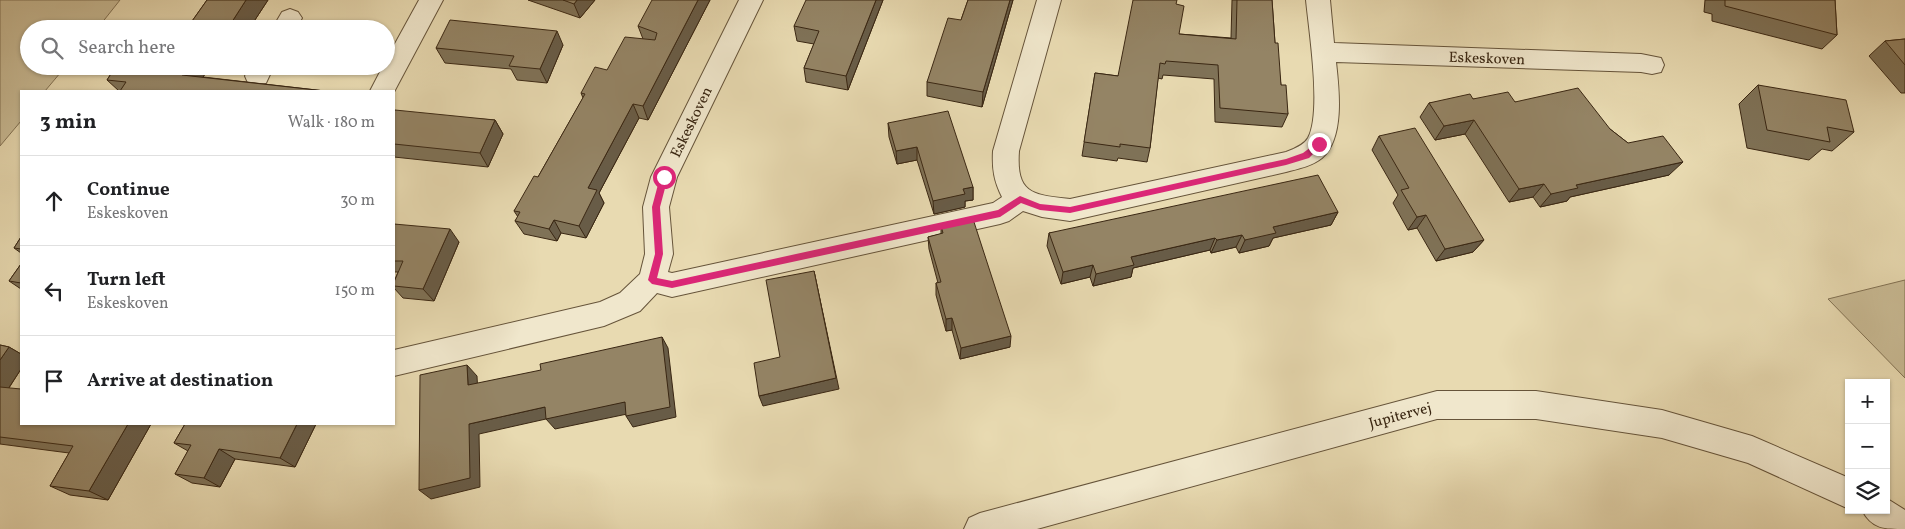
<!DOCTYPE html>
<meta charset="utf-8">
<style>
:root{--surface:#fff;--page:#f2f2f2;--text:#202124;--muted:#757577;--line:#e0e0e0}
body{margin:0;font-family:Vollkorn,serif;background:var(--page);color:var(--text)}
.controls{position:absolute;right:15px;bottom:15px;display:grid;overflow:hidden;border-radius:0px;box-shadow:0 1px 4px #0004}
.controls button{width:45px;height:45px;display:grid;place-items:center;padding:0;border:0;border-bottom:1px solid var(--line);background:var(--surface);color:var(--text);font:25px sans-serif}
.stop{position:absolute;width:15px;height:15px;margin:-11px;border:4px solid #db2777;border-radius:50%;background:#fff}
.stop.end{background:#db2777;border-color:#fff;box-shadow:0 1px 5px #0008}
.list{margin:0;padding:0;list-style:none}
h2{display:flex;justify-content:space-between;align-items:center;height:65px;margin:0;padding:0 20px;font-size:21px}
h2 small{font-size:16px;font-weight:400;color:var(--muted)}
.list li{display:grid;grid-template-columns:32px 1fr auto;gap:15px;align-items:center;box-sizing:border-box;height:90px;padding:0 20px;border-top:1px solid var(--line)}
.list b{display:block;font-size:19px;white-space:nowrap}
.list p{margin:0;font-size:16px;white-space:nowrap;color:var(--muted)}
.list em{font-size:16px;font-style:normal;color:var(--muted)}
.icon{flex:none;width:28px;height:28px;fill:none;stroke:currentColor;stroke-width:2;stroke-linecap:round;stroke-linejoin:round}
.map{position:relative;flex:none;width:1905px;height:529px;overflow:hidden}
.search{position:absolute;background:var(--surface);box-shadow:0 1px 4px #0004;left:20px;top:20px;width:375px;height:55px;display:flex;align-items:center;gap:12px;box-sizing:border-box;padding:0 18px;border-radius:28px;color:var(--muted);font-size:19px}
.panel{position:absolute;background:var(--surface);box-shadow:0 1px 4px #0004;left:20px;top:90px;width:375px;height:335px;border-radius:0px}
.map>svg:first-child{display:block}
</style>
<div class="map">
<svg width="1905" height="529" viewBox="0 0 1905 529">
<rect width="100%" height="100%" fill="#e8dab1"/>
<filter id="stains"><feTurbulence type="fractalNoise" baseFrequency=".004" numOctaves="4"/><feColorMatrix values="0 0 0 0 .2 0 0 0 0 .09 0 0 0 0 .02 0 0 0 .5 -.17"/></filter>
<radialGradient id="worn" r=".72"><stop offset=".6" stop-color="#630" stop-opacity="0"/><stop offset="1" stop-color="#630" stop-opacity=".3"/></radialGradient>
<path fill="#cabc96" stroke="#827254" d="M0,0H120L97,29H29V66H66L45,91H21V121L0,146Z
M1905,280V378L1828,299Z"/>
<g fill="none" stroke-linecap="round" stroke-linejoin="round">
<g stroke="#66543a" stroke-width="2">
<path id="minor" d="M419,0H443L394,92L370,91L383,66H386V60Z
M739,0H763L677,177L669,207L673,254L668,272L672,273L993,203L1002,197C994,181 992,169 993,151L1037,0H1061L1019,151C1016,194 1032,195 1070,199L1286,152C1294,149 1304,145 1308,138C1322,112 1309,31 1306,0H1330L1334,43L1641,54L1661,58L1664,65L1661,72L1652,74L1641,72L1336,62C1339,89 1345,138 1322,158C1312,166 1298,169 1286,172L1070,221L1042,217L1023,211L1009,221L1000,224L672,297L657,293L640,311L604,326L394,376V350L600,302L620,293L640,274L645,254L643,207L651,177Z
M290,9L298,12L302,18L296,29H272L282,12Z
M250,66H274L266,83L257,85L248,83L245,76Z
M1437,391H1536L1662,410L1752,436L1849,478V509L1748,463L1662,438L1536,419H1437L1037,529H964L969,518L980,513Z
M1886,498L1905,510V529C1884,529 1872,529 1862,510H1886Z"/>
</g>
<use href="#minor" fill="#f0e7cc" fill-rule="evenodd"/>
</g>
<path fill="#7f7257" stroke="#3a2713" d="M207,0H268L249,29H194L190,24Z
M528,0H595L580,18Z
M710,0L648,120L639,118L599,193L604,203L586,238L561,233L557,241L524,234L515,221L518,217L514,211L538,177L583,98L581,93L643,39L638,26Z
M883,0L848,90L806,82L804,68L814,44L797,41L794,26Z
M968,0H1013L982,107L927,96V82L961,20Z
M1232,0H1272L1275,43L1281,85L1288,114L1282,127L1215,122L1214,79L1163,75L1162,79L1158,78L1150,148L1147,162L1118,158L1117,161L1082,156L1095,73L1118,76L1179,34L1231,38Z
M1705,0H1835L1837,35L1822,49L1712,21V14L1704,12Z
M1905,39V93H1901L1869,56L1885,41Z
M563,45L547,83L517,80L511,69L445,63L436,48Z
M116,66H202L207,71L203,77L325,91H119L107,80Z
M1758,85L1854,132L1832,151L1822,149L1809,160L1747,148L1739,104Z
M1473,99L1515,102L1610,129L1669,175L1570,197L1567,201L1540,207L1533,197L1509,202L1465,134L1435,140L1420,117L1429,103Z
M394,113L495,120L503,134L488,167L394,157Z
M888,123L973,187V200L965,201V207L934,214L917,160L897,164L889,137Z
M1379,136L1484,240L1473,252L1436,261L1417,228L1408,230L1393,203L1398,195L1372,150Z
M1338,212L1331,225L1273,238L1269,246L1239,253L1236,247L1211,253L1210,250L1133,268L1131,277L1093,286L1090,277L1061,284L1047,246L1049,233Z
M394,224L459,242L434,301L403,298L394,288V282L398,272H394Z
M941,226L1010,347L960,359L952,330L946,331L936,295V283H938L929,249L928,237L941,234Z
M21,237V253L14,248Z
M21,264V289L9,281Z
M0,345L9,347L21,354V369L9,388L21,424H151L108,500L70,495L50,486L69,453L0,444Z
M185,424H316L295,467L235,459L220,487L192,483L175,474L188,451L174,443Z"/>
<path fill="#685c47" stroke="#3a2713" d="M246,0H268L249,29H228V28Z
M577,0H595L580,18L574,4Z
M698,0H710L648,120L643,106Z
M876,0H883L848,90L846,76Z
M1010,0H1013L982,107L983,92Z
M557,31L563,45L547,83L540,69Z
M187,66H202L207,71L195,89L182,75Z
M633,104L639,118L599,193L604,203L586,238L579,226L588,188Z
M495,120L503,134L488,167L480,153Z
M1474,120L1465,134L1435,140L1444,126Z
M917,147V160L897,164L896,151Z
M1683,162L1669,175L1570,197L1567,201L1540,207L1551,194L1576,185Z
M1544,184L1533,197L1509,202L1519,189Z
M973,187V200L965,201V207L934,214L933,201L963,189Z
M1338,212L1331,225L1273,238L1269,246L1239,253L1245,240L1273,227Z
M1426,215L1417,228L1408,230L1417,217Z
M554,220L561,233L557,241L549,229Z
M450,229L459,242L434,301L423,289Z
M1242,235L1236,247L1211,253L1217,240Z
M1215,238L1210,250L1133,268L1131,277L1093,286L1096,274L1131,257Z
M1484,240L1473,252L1436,261L1445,249Z
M1093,265L1090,277L1061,284L1063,272Z
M814,271L839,389L763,406L759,396L836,378Z
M952,318V330L946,331V319Z
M1011,336L1010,347L960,359L961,348Z
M662,337L668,348L676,417L633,427L626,416Z
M9,347L21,354V369L4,395L0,393V360Z
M467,365L477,376L478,396L468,385Z
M625,402L632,413L555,429L546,419L479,434L480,487L431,499L419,490L469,424L545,407Z
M128,424H151L108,500L89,491Z
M297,424H316L295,467L280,458Z
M219,449L235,459L220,487L204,478Z"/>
<path fill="#948465" stroke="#3a2713" d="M207,0H246L228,28L190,24Z
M563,0H577L574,4Z
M652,0H698L643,106L633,104L588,188L597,190L579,226L554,220L549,229L515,221L520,212L514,211L534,176L538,177L585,94L581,93L595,67L607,70L625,37L655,40L657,33L638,26Z
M806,0H876L846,76L804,68L819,31L794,26Z
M968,0H1010L983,92L927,82L948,18L961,20Z
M1133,0H1177L1176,4L1184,6L1179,34L1236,39L1237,0H1272L1275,43H1278L1281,85H1286L1288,114L1220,108L1218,65L1166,61L1165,64L1160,63L1150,148L1120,144V147L1084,142L1095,73L1118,76Z
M1725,0H1835L1837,35L1725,6Z
M450,20L557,31L540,69L509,66L514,56L436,48Z
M1905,39V65L1885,41Z
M116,66H187L182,75L325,91H120L126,82L107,80Z
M1758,85L1846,100L1854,132L1827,127L1830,142L1767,130Z
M1578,88L1610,129L1628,143L1663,136L1683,162L1576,185L1578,188L1551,194L1544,184L1519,189L1474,120L1444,126L1429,103L1470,94L1473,99L1508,92L1515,102Z
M395,110L495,120L480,153L394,144V113Z
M948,111L973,187L963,189L965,194L933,201L917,147L896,151L888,123Z
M1415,128L1484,240L1445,249L1426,215L1417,217L1401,190L1409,188L1379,136Z
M1318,175L1338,212L1273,227L1276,233L1245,240L1242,235L1217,240L1215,238L1131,257L1134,265L1096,274L1093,265L1063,272L1049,233Z
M973,219L1011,336L961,348L952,318L946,319L936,283L941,282L928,237L943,233L941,226Z
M394,224L450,229L423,289L394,286V282L403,261H394Z
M21,237V249L14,248Z
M21,264V283L9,281Z
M814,271L836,378L759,396L754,363L780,357L766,280Z
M662,337L670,407L626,416L625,402L546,419L545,407L469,424L470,478L419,490L420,375L467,365L468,385L541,370L540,364Z
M0,345L9,347L0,360Z
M0,387L21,389V424H128L89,491L50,486L73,446L0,437Z
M185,424H297L280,458L219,449L204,478L175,474L191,445L174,443Z"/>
<path fill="#db2777" d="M1319,141L1321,142V146L1309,158L1286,165L1070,213L1040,210L1021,203L1000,217L672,288L652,284L648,280L655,254L652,207L660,177L664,174L668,177L660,207L663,254L657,278L672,281L998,210L1020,196L1040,204L1070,207L1286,159L1303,153Z"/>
<g text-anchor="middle" stroke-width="4.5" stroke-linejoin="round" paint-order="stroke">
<g font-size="15" fill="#3a2713" stroke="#f0e7cc">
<text transform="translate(1487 58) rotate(2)" y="5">Eskeskoven</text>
<text transform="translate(691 122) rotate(-64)" y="5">Eskeskoven</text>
<text transform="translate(1400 415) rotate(-15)" y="5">Jupitervej</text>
</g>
</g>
<rect width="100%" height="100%" filter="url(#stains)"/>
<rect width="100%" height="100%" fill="url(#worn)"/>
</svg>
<div class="controls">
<button>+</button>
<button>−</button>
<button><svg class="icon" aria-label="layers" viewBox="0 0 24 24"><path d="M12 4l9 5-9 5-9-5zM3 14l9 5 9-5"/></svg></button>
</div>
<div class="stop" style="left:664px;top:177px"></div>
<div class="stop end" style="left:1319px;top:144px"></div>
<div class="search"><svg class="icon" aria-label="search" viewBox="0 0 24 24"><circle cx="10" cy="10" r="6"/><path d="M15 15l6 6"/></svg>Search here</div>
<section class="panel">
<h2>3 min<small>Walk · 180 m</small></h2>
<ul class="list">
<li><svg class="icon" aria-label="ahead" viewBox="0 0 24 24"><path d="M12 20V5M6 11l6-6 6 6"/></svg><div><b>Continue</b><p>Eskeskoven</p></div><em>30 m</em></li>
<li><svg class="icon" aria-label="left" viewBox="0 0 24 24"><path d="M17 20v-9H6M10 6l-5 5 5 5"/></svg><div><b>Turn left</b><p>Eskeskoven</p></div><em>150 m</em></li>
<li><svg class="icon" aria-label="arrive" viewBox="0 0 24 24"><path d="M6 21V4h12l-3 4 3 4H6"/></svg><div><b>Arrive at destination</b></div></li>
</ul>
</section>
</div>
